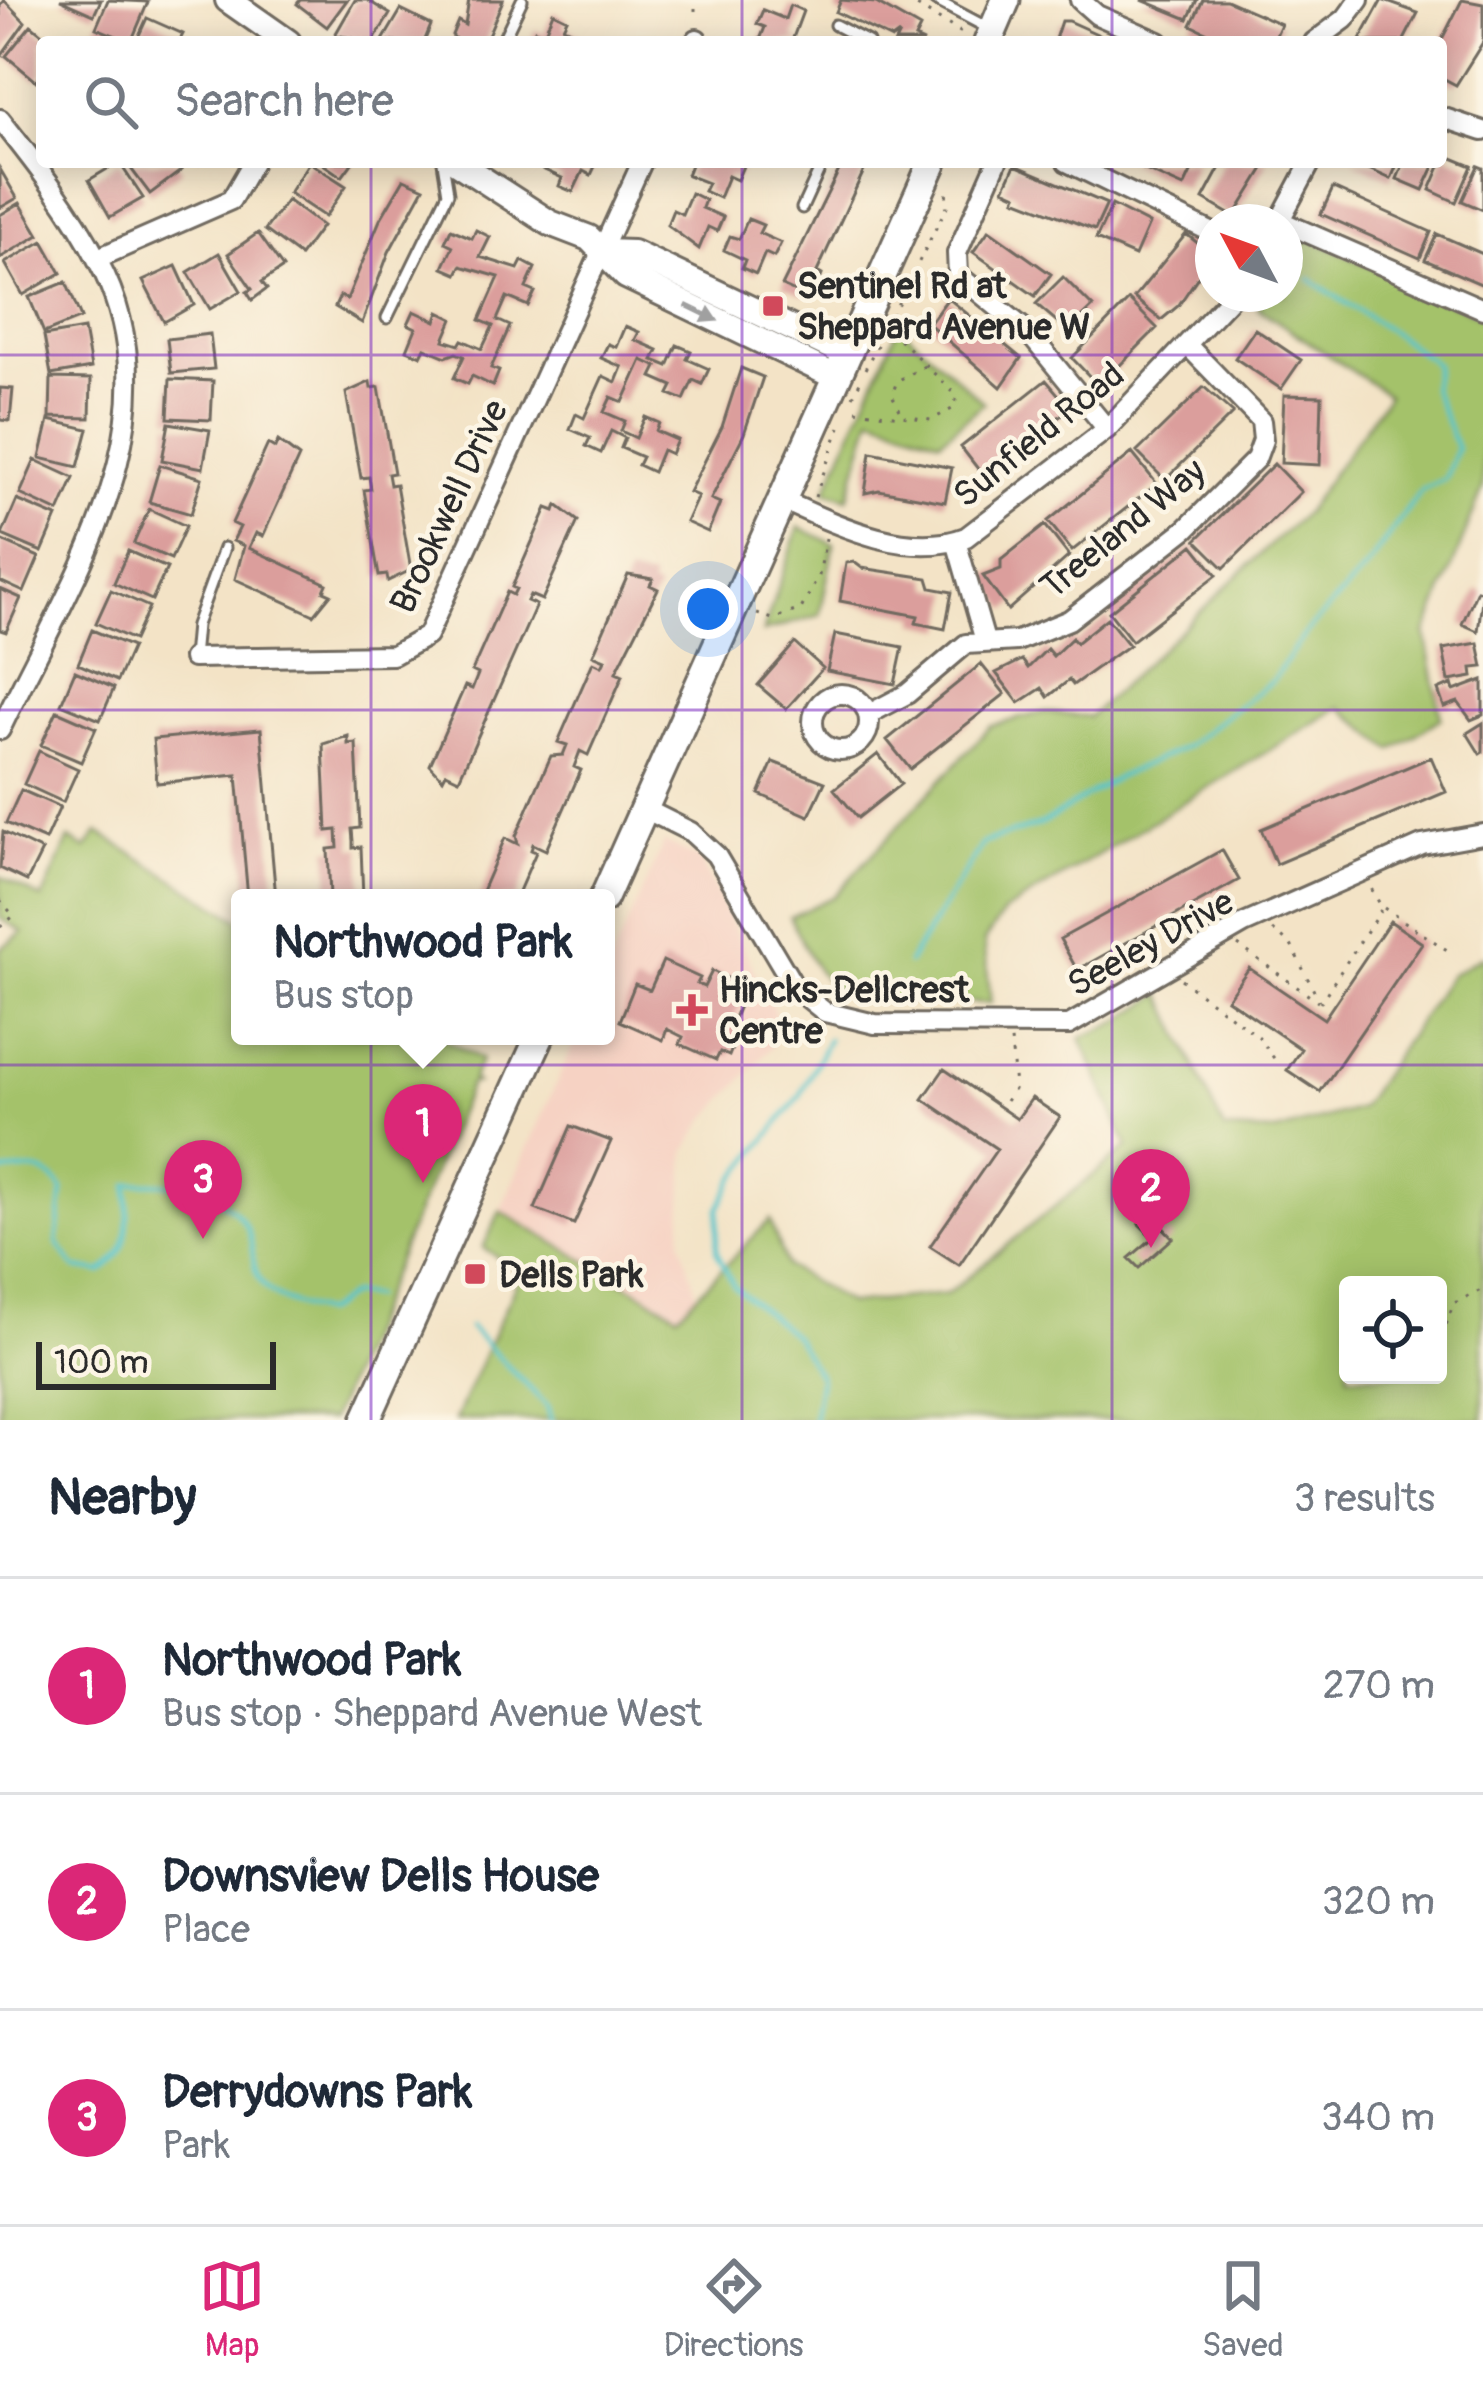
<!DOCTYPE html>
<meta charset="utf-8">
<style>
:root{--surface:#fff;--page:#f2f2f3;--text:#1f2937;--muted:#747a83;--line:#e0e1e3;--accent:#db2777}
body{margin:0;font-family:Pangolin,sans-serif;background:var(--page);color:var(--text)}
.controls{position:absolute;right:36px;bottom:36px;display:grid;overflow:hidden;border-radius:12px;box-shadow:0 6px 30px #0003}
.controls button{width:108px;height:108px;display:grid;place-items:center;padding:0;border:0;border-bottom:3px solid var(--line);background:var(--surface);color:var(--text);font:60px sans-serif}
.compass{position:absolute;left:1195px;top:204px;width:108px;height:108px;border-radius:50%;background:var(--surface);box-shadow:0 6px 30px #0003;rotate:311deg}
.scale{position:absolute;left:36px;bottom:30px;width:240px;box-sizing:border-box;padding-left:12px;border:6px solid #2b2b2b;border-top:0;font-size:33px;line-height:42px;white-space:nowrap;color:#2b2b2b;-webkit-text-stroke:9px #fcf5e5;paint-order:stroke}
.you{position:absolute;left:708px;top:609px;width:42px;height:42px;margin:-30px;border:9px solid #fff;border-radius:50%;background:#1a73e8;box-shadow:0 0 0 18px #1a73e833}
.badge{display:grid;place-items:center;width:78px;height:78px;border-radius:50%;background:var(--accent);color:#fff;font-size:39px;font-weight:700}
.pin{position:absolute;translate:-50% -99px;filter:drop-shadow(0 3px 6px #0008)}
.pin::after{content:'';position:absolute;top:63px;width:42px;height:36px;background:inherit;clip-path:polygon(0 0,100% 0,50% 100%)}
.popup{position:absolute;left:231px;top:889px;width:384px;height:156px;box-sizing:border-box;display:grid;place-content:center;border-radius:12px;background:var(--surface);filter:drop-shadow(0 3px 9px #0005);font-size:39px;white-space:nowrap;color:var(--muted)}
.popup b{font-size:45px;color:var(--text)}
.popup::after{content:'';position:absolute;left:50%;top:100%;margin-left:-24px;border:24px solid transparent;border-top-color:var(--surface)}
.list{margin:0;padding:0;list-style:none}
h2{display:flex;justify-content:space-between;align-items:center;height:156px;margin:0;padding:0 48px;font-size:51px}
h2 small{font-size:39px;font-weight:400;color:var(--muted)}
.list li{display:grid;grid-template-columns:78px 1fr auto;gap:36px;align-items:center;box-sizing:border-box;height:216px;padding:0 48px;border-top:3px solid var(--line)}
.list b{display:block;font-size:45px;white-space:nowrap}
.list p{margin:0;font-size:39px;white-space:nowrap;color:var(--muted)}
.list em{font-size:39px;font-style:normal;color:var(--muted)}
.icon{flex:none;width:66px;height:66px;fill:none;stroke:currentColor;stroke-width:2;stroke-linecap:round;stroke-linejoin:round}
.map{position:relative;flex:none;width:1483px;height:1420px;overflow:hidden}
.search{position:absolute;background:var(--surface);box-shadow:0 6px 30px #0003;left:36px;right:36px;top:36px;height:132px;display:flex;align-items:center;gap:30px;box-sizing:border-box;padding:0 42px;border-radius:12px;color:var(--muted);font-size:45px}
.sheet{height:804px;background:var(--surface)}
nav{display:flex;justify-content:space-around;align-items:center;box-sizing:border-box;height:168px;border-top:3px solid var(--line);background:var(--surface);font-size:33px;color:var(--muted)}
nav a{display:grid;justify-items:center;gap:6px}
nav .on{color:var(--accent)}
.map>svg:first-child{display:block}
</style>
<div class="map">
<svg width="1483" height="1420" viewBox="0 0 1483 1420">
<rect width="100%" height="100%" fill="#fcf5e5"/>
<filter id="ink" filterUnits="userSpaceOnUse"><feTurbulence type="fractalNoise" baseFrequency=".00833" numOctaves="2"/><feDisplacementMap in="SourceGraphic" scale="24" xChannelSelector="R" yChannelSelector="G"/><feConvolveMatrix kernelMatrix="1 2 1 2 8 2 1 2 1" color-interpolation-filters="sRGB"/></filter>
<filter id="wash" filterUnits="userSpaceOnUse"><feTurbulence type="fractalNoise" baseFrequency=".004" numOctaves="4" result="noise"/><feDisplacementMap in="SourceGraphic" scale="48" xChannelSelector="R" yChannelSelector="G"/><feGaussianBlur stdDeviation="2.7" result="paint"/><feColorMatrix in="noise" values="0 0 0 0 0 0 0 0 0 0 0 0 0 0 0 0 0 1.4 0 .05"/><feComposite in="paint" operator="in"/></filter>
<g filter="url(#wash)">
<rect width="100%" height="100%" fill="#f3e3c6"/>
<path fill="#f6d2c3" d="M664,842L699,858L775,1012L774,1044L705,1121L686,1151L681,1241L697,1295L679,1314L500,1211L577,1036H606V972Z"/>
<path fill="#a4c26a" stroke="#68764a" stroke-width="3" fill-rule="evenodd" d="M1301,235L1483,318V488L1426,634L1441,718L1392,750L1340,707L1004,912L984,941L991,1003L857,1000C818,986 807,952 790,917L834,896L991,726L1044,712L1089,717L1306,511L1388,395L1258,308L1267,294H1285V263Z
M899,325L984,403L940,440L872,416L848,498L826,491Z
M799,527L834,544L820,615L763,632Z
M98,832L240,920V1036H438L481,1059L472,1080L476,1083L470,1084L331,1420H0V949L23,932L0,918V876L42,899L69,839L86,849Z
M1483,956V1420H455L521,1272L483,1248L500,1211L678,1314L770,1220L786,1266L849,1304L947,1294L1128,1147L1081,1038L1117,1023L1162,994L1224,1130L1276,1132L1360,1108L1450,975ZM1348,1285H1438V1375H1348Z"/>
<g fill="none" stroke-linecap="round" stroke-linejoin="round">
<path stroke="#57c5cb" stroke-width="4.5" d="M908,963L983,843L1042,824L1116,778L1185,747L1273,680L1304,635L1366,568L1422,489L1445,479L1457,448L1432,388L1436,365C1396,331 1352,309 1310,279
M0,1172C29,1170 46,1165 63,1190L57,1243L75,1268L101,1272C133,1250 128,1221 128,1184C169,1180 222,1187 246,1226C256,1244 248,1269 265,1287C280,1303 304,1307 324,1313L351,1294L373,1297
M469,1327L547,1406L551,1420
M813,1420L820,1378L795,1337L734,1286L716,1250L719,1208L734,1180L800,1096L828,1039"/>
</g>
<g id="blocks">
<path fill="#db9e9c" d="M4,0L25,22L0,57V6Z
M60,0H101L94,15Z
M108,0L148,2L131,42L96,28Z
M300,0H347L327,27L297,4Z
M355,0H367L390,14L373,42L335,35Z
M469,0H503L485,42H458L452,35L458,21L465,25Z
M841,0L876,3L920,28L915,38L924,42H895L899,34L892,39L836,12Z
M1142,0H1197L1188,19Z
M1203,0H1226L1281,24L1273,42L1223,40L1191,25Z
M1382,0L1418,13L1403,42H1359Z
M1462,0L1483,4V42L1456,85L1441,77V41Z
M790,5L803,11L793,38L803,42H759L765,27L757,24L763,10L785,19Z
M401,10L431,25L424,42H382Z
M553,12L567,19L563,27L584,36L582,42H530L535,30L544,34Z
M147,18L183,34L179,42H136Z
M1061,21H1068L1115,42H1054Z
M31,25L52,42H42V74L36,81L6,56Z
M1445,155L1472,166L1456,202L1430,190Z
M119,162L143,198L110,217L89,180Z
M126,162H176L182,170L150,194Z
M309,162L346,186L325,217L289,193Z
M320,162H353L342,177Z
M544,162H597L591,175L583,171L573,192L559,186L562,178L542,169Z
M692,162H733L743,166L737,180L728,176L719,198L704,191L708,183L687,175Z
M843,162H868L817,272L822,275L819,283L813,280L804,296L782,286Z
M1127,162H1196L1184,187Z
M1223,162H1268L1234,217L1203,199Z
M1353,162H1398L1391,179Z
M1404,162H1436L1423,190L1397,179Z
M1015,165L1107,204L1095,230L1015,199L1017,195L1004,189Z
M1478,166L1483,168V210L1462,201Z
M0,169L17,198L0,208Z
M404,179L424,188L389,252L362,323L335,307L340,296L347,299L380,220Z
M1333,188L1431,232L1420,258L1321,214Z
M691,193L705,200L702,208L723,217L717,231L708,227L699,249L667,225L673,210L682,214Z
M287,200L322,226L300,256L265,230Z
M20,203L39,235L0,258V215Z
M1112,205L1149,224L1135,256L1096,239Z
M748,219L763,225L759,233L781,243L774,257L765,253L756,274L742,268L745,260L724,250L730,236L739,239Z
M451,229L472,238L476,230L490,237L480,257L518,269L522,261L535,268L526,288L535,292L528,306L507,297L497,320L510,326L491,368L499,371L493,386L472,376L468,384L454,378L464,356L456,353L446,357L425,348L421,356L407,350L416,328L408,324L414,311L436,321L439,312L453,319L444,340L459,345L462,340L482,349L493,326L480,320L499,277L461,266L457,274L443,268L453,246L445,242Z
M989,230L1051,274L1035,296L973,252Z
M258,233L283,268L262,282L267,289L252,300L247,292L252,289L228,254Z
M1186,234L1213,255V267L1204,268L1178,306L1161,320L1134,298Z
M1437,234L1483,254V285L1425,260Z
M43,241L61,273L23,295L5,263Z
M219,253L241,291L210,309L188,272Z
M176,266L194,305L164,322L143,281Z
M1063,277L1093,307L1068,331L1036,304Z
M66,282L81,318L44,333L29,297Z
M948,298L1021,358L1001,387L929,324Z
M1129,300L1157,328L1099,386L1072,358Z
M625,326L639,332L635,340L658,350L653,360L668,366L677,345L691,351L687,359L709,369L702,384L693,380L684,400L669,394L673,386L652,377L657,367L642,360L623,402L611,397L604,412L625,421L621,431L636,438L645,417L659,423L656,431L677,440L671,454L662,450L653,472L638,465L642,457L621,448L625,438L611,431L601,453L586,446L590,438L570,429L576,414L584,418L603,376L616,382L622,367L601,358L608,344L616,347Z
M84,329L91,368L51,375L44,336Z
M1255,329L1301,360L1281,389L1235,358Z
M210,334L214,369L171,373L167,339Z
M741,368L763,377L744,434L711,499L720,503L708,532L686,522L698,496L689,492L722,427Z
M51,378L91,379L90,418L50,417Z
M170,379L213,381L211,420L168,418Z
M1046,380L1068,406L1065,412L985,478L961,447Z
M370,382L371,388L379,387L394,473L388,474L390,485L396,484L411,570L388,581L387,575L379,576L364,490L371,489L369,477L361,478L346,393Z
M1204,387L1233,413L1165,480L1137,452Z
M0,388L13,389L10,421L0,420Z
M1284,395L1322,396L1320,465L1281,463Z
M49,420L88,429L78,467L40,458Z
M169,423L210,430L203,468L162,460Z
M278,441L299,457L263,536L256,533L249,548L327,584L324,591L331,594L314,615L235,579L244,546L233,541L240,527L232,523L268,444L275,448Z
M871,452L952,468L945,502L879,490L865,493Z
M1132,453L1157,484L1072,551L1048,521Z
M35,460L74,478L59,512L20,494Z
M1274,464L1301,492L1224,568L1196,540Z
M160,465L202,478L191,514L149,502Z
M17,500L57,517L42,552L2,535Z
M557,505L578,521L542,600L530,595L527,601L536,605L459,779L446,773L443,779L430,765L465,686L472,689L478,674L472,671L507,592L513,595L516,589L512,587L547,508L555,511Z
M149,509L186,526L171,559L134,543Z
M1045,525L1069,556L1008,610L983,576L1001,569V560Z
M0,540L39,557L24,592L0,581Z
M1193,545L1217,575L1132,641L1109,612Z
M128,551L167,568L152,600L114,583Z
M854,562L862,568L928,578L931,588L952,592L945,629L916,623L918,616L840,601L846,563Z
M628,575L653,579L650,585L658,589L616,672L623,675L588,755L580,751L574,767L581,770L546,850L533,844L531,850L536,852L516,898H479L505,838L518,844L516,836L551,756L563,755L567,745L558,742L593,662L602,666L605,660L593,655Z
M0,589L21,598L6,632L0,630Z
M111,590L149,607L134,640L96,623Z
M1477,590L1483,592L1478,631L1462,624Z
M1107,618L1129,645L1073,685L1069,680L1048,697L1042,688L1019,703L996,673L1022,660L1028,668L1047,649L1053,656L1072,638L1076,643Z
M92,630L132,647L117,681L78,664Z
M835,634L903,647L895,684L827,671Z
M795,643L823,668L786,709L758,685Z
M1478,643L1483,667L1472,668L1473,677L1449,681L1443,649Z
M981,664L1005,694L910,769L887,740Z
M75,671L114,688L100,720L61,704Z
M1483,680V715L1471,720L1458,702L1444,707L1438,690L1452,684L1454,691Z
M57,711L96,728L81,762L41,745Z
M1483,723V752L1480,754L1467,733Z
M261,729L276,898H248L237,775L157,783L153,739Z
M348,736V744L356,743L360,828L352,829L353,841V848L361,847L363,898H330L328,849L338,848L337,830L327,831L323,744Z
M39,751L78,769L63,802L24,784Z
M878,754L901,784L858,818L834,789Z
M1431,757L1446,792L1276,864L1261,829Z
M773,762L825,782L809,816L759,794Z
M21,790L60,807L45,840L6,823Z
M3,832L42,851L27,881L0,868Z
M1222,850L1239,880L1077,970L1060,939Z
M1390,921L1422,943L1320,1092L1287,1070L1301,1049L1227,999L1249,968L1324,1019Z
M663,961L700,978L697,984L704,987L712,971L747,987L731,1025L740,1029L729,1056L720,1052L716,1060L680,1044L683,1037L667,1029L663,1040L620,1021L635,984L650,990Z
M944,1069L1017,1119L1032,1098L1060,1117L959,1265L930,1246L997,1149L923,1099Z
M571,1126L611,1141L574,1224L535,1209Z
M1150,1214L1173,1238L1139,1268L1129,1258L1153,1238L1139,1224Z"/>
</g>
</g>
<g filter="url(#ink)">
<use href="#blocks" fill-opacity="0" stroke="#716b61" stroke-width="3"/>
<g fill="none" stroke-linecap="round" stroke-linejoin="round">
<g stroke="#716b61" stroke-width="15">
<path id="service" d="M935,0L988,28
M835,25L868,42
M502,42L522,0
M802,208L823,162
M387,318L448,193L443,162
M193,658L196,625L224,548"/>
</g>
<g stroke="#716b61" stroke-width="24">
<path id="minor" d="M1080,0L1097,15L1159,42
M695,42L697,39
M1314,42L1345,19L1359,0
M1441,117L1483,131
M0,119C35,163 72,210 98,261C184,420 67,587 0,730
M997,162L957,253L958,275L1027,331L1107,429
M1067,162L1213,233
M1279,222L1311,162
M1285,223L1483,309
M98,258L231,200L253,162
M782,500C835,524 907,560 966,537L1107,429L1234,294
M956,541L985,641
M193,658L393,655L427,636L642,162
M813 722a28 28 0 1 1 56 0a28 28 0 1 1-56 0Z
M869,714L907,694L966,644L1017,641L1069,620L1186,529L1256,459L1263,440L1261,421L1189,347
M645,809L691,832L716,855L795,988L825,1012L875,1024L1069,1025L1244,924L1422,845L1483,834"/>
</g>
<g stroke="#716b61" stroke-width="30">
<path id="tertiary" d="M228,0L288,42
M456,162L550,223L589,238L626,276L834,376
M603,252L633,253L844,353"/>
</g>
<g stroke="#716b61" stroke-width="33">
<path id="secondary" d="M988,42L1006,0
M604,898L933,162
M366,1420L540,1036"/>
</g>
<path stroke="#716b61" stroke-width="3" stroke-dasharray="3 9" stroke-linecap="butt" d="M907,0L967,36
M695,11V0
M865,369L947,206L946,188
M853,396L862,378
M856,410L931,420L954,408L957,396L893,333
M900,410L892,395L897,381L928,364
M815,497L840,427
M757,614L773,619L801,609L819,576L826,538
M0,900L14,916L0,927
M1384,908L1447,950
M1273,930L1291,945L1319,1001
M1238,945L1318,1002
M1181,979L1259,1037L1278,1064
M1320,1003L1382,908L1371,888
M1006,1101L1015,1088L1011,1040
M1438,1347L1454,1303L1483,1289"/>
<use href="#service" stroke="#fff" stroke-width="9"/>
<use href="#minor" stroke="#fff" stroke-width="18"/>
<use href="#tertiary" stroke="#fff" stroke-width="24"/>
<use href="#secondary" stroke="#fff" stroke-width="27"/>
</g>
<defs><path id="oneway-solid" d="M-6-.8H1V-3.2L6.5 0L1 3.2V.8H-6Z" transform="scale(3)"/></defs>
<use fill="#a0a0a0" href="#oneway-solid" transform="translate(702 313) rotate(26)"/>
</g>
<path fill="none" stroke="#7b2cbf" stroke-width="3" stroke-opacity="0.55" d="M371,0V42M742,0V42M1112,0V42M371,162V1420M742,162V1420M1112,162V1420M0,355H1483M0,710H1483M0,1065H1483"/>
<g fill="#d1495b" stroke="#fcf5e5" stroke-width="4.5">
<rect x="761" y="294" width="24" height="24" rx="6"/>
<path d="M686 992h12v12h12v12h-12v12h-12v-12h-12v-12h12z"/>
<rect x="463" y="1262" width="24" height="24" rx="6"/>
</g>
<g text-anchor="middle" stroke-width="9" stroke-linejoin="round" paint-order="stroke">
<g font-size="36" font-weight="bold" fill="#2b2b2b" stroke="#fcf5e5" text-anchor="start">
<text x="797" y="298">Sentinel Rd at<tspan x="797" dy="41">Sheppard Avenue W</tspan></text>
<text x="719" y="1002">Hincks-Dellcrest<tspan x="719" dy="41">Centre</tspan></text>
<text x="499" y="1287">Dells Park</text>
</g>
<g font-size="36" fill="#2b2b2b" stroke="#fcf5e5">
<text transform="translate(1038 434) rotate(-39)" y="13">Sunfield Road</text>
<text transform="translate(448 506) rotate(-65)" y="13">Brookwell Drive</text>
<text transform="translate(1122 528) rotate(-39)" y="13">Treeland Way</text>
<text transform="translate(1150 942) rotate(-29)" y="13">Seeley Drive</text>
</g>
</g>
</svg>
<div class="controls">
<button><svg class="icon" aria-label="locate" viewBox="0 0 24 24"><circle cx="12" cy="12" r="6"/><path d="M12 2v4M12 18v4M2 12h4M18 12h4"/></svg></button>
</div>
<svg class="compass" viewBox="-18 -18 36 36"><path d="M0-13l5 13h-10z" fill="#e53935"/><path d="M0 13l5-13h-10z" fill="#747a83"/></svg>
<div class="scale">100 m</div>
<div class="you"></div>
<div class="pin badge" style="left:423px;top:1183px">1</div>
<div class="popup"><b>Northwood Park</b>Bus stop</div>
<div class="pin badge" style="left:1151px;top:1248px">2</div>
<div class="pin badge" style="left:203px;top:1239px">3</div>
<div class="search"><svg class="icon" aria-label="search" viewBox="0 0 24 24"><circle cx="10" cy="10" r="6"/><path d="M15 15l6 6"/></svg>Search here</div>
</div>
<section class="sheet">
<h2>Nearby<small>3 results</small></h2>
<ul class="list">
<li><span class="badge">1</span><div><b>Northwood Park</b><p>Bus stop · Sheppard Avenue West</p></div><em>270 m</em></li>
<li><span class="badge">2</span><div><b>Downsview Dells House</b><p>Place</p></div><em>320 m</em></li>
<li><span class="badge">3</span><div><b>Derrydowns Park</b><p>Park</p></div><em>340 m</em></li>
</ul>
</section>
<nav>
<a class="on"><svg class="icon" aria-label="map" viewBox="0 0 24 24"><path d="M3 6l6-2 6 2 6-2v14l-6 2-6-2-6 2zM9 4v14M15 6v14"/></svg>Map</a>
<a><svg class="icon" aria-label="directions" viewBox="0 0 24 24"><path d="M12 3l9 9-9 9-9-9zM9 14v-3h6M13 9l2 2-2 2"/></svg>Directions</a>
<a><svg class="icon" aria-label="saved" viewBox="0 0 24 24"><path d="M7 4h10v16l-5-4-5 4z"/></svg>Saved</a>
</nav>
